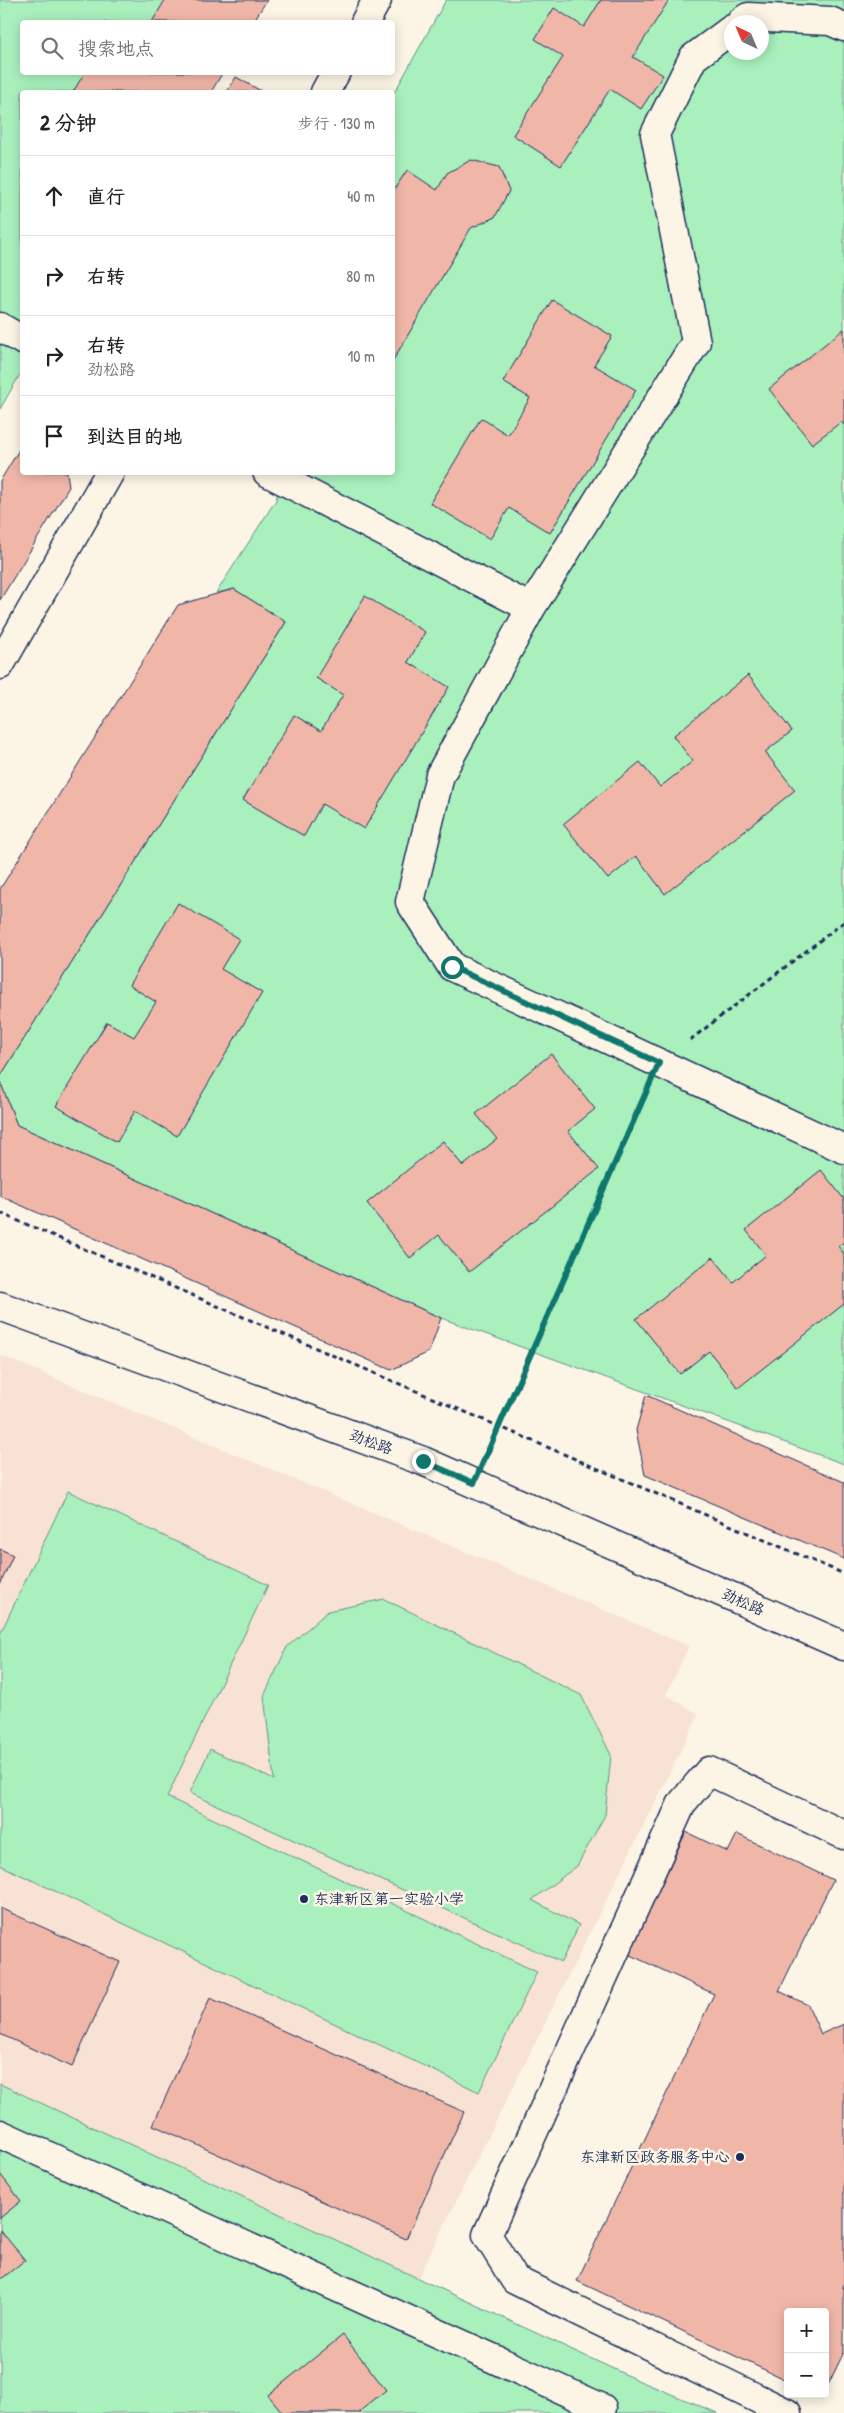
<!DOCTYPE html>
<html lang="zh">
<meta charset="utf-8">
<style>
:root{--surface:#fff;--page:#f6f6f6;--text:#202124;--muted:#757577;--line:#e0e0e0}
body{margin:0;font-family:"Patrick Hand","LXGW WenKai TC",sans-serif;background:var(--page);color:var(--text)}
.controls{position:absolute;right:15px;bottom:15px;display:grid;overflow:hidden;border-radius:5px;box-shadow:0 2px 12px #0003}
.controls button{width:45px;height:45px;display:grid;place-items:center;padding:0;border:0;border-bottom:1px solid var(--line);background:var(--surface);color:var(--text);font:25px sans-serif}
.compass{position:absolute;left:724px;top:15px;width:45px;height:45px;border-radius:50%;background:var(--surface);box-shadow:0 2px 12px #0003;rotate:316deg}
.stop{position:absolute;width:15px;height:15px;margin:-11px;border:4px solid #0f766e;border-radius:50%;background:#fff}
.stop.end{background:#0f766e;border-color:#fff;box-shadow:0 1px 5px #0008}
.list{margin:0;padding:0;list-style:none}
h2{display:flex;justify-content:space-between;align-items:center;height:65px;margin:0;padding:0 20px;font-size:21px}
h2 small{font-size:16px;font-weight:400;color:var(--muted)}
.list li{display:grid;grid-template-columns:32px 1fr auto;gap:15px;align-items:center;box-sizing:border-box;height:80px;padding:0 20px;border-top:1px solid var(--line)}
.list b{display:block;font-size:19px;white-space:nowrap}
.list p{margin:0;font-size:16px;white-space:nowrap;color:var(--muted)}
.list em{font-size:16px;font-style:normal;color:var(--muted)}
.icon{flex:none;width:28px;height:28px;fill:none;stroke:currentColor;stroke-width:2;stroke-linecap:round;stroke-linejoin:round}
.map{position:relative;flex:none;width:844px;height:2413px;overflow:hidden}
.search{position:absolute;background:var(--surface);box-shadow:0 2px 12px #0003;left:20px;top:20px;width:375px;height:55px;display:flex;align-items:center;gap:12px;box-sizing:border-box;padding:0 18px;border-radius:5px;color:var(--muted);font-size:19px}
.panel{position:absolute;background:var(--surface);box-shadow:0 2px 12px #0003;left:20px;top:90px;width:375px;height:385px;border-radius:5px}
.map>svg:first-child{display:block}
</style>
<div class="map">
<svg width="844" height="2413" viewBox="0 0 844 2413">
<rect width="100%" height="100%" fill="#fcf5e5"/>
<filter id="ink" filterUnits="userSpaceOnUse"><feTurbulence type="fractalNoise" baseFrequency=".02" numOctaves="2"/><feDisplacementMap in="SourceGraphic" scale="10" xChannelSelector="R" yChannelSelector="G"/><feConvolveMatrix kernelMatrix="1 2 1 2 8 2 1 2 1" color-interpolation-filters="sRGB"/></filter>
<g filter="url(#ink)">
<path fill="#f8e2d3" d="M0,1355L689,1646L666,1695L699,1714L418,2278L0,2084Z"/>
<path fill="#a9f0bd" stroke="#62908e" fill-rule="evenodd" d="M0,0H241L227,22H22V72L198,73L186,92H22V371L0,409Z
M446,0H844V1464L441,1318L17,1125L0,1081V1077L286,622L234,589L216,593L276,500L281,473L392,472L393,95ZM732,22H762V52H732Z
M68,1491L268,1585L167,1797L537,1972L479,2092L0,1865V1634Z
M384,1599L581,1695L611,1755L605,1815L577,1866L532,1900L579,1925L561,1962L190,1793L210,1749L274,1780L264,1696L287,1647L328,1611Z
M0,2084L635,2379L717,2413H0Z"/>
<path fill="#f0b7a9" stroke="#1b2f5e" d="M165,0H164H267L253,22H152Z
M601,0H669L633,57L663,75L641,109L610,89L561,166L513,135L563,57L535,39L554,8L584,27Z
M85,72H223L211,92H73Z
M236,77L263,92H227Z
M471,160L499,167L509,191L495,217L471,228L392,362V193L407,170L437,190L447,173Z
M552,300L612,336L594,365L636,390L550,533L509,508L490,539L430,503L481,418L508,435L530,398L503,382Z
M844,329V425L841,422L812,444L769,389Z
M22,445V472H67L69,487L0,600V481Z
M234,589L286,622L0,1077V889L178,605Z
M365,596L425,632L408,662L449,687L364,829L322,804L304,836L243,800L294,715L321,731L343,695L316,678Z
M748,675L792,731L765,752L795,790L665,894L636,856L608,879L563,824L640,762L660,787L693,761L673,736Z
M178,903L239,939L221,969L262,993L177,1136L135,1111L117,1142L56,1106L107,1022L134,1037L156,1002L129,985Z
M551,1054L595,1109L568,1131L599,1169L469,1272L439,1235L410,1258L367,1203L443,1141L463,1166L497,1139L476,1114Z
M0,1081L17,1125L441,1318L429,1352L391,1370L0,1196Z
M821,1170L844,1199V1242L838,1246L844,1254V1304L738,1388L709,1351L680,1374L636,1319L713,1257L733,1282L766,1255L746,1230Z
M646,1395L844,1482V1559L645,1475L636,1430Z
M0,1549L13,1555L0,1585Z
M686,1832L728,1852L737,1834L833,1880L779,1991L808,2005L821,2034L844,2024V2282L842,2287L844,2288V2352L825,2391V2312H788V2381L577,2281L714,1994L628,1954Z
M0,1908L120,1962L72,2067L0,2034Z
M210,1998L464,2112L406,2239L153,2125Z
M0,2174L21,2201L0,2218Z
M0,2230L25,2260L0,2280Z
M343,2335L386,2390L360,2411L361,2413H283L268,2395Z"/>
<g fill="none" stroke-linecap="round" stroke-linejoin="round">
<g stroke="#1b2f5e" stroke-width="31">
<path id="minor" d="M365,22L377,0
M741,22L748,17L830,21L844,27
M732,29L693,58L655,134L696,342L531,608L440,775L410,902L452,967L844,1149
M325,92L336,72
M0,327L22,340
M267,472L531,608
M0,665L110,472
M0,1306L423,1461L844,1646
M0,2134L602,2408L599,2413
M787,2413L515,2280L487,2235L682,1803L709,1771L844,1835"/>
</g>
<path stroke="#1b2f5e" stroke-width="3" stroke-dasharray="5 4" stroke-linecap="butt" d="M690,1040L844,922
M0,1213L844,1574
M487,1453L646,1093"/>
<use href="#minor" stroke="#fcf5e5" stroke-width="28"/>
</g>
</g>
<g fill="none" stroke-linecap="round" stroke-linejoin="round" filter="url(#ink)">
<path stroke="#0f766e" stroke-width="6" d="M423,1461L474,1483L659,1063L452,967"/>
</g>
<g fill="#1b2f5e" stroke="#fcf5e5" stroke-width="2">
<circle cx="304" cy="1899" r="5"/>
<circle cx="740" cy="2157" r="5"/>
</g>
<g text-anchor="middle" stroke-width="5" stroke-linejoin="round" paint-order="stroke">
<g font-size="15" fill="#1b2f5e" stroke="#fcf5e5">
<text transform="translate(371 1442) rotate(20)" y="5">劲松路</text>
<text transform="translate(743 1602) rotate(24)" y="5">劲松路</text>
</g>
<g font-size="15" fill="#1b2f5e" stroke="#fcf5e5" text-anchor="start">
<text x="314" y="1904">东津新区第一实验小学</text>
<text x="730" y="2162" text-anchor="end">东津新区政务服务中心</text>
</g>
</g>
</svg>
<div class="controls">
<button>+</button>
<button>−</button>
</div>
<svg class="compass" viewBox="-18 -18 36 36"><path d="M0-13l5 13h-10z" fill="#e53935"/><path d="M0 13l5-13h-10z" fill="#757577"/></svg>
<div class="stop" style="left:452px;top:967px"></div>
<div class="stop end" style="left:423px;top:1461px"></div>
<div class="search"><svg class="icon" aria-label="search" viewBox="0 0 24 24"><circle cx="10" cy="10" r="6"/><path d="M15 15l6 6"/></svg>搜索地点</div>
<section class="panel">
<h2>2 分钟<small>步行 · 130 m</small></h2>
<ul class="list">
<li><svg class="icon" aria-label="ahead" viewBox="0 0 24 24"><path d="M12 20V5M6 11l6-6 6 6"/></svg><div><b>直行</b></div><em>40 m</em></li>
<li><svg class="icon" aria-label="right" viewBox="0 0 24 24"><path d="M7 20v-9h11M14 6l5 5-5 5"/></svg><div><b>右转</b></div><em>80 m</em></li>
<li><svg class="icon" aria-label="right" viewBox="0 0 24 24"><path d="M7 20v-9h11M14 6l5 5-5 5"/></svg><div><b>右转</b><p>劲松路</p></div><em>10 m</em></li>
<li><svg class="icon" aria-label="arrive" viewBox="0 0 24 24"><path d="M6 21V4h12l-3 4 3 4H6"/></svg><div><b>到达目的地</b></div></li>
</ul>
</section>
</div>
